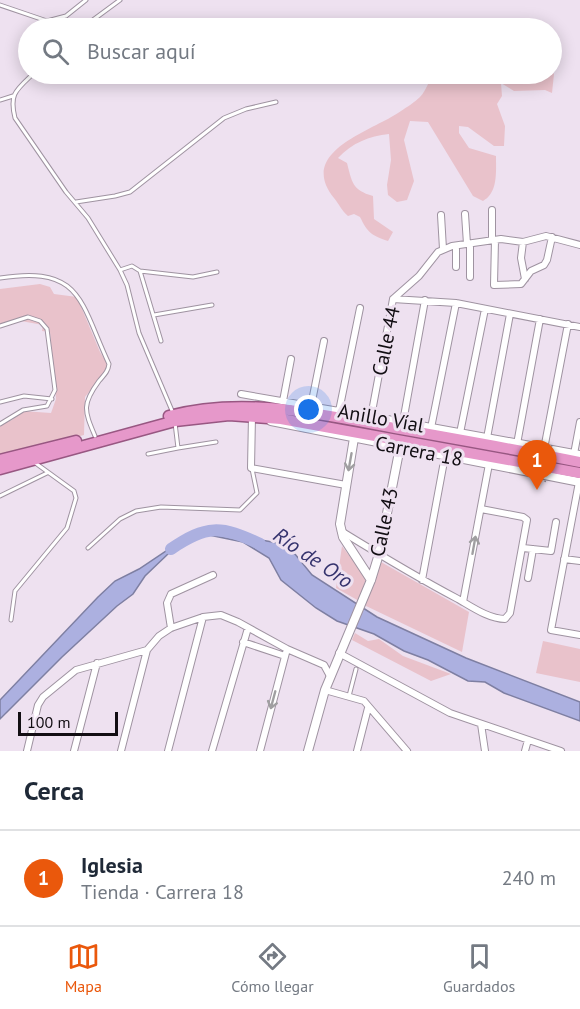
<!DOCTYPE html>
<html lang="es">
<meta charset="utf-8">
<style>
:root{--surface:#fff;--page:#f6f6f7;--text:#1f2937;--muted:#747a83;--line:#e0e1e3;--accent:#ea580c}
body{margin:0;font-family:"PT Sans",sans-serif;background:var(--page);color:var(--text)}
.scale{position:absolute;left:18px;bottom:15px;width:100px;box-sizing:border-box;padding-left:6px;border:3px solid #120e13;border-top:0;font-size:16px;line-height:21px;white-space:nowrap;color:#120e13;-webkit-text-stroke:4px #eee1f0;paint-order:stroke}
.you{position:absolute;left:309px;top:410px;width:21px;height:21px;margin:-15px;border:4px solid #fff;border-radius:50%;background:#1a73e8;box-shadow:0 0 0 9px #1a73e833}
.badge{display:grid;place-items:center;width:39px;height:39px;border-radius:50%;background:var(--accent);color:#fff;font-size:20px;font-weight:700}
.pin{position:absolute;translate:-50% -50px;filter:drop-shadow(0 2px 3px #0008)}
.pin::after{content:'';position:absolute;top:32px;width:21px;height:18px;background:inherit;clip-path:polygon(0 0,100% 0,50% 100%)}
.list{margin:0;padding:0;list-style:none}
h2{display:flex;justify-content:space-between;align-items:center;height:78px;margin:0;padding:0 24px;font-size:26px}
h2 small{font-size:20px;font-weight:400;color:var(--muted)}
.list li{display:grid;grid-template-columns:39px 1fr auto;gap:18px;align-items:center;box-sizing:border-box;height:96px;padding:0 24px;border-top:2px solid var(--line)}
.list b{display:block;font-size:22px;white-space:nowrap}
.list p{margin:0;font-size:20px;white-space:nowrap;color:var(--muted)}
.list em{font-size:20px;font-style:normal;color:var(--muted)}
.icon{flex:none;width:33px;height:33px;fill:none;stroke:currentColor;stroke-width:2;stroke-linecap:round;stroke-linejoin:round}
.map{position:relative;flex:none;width:580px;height:751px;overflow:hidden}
.search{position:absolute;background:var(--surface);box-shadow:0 3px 15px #0003;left:18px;right:18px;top:18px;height:66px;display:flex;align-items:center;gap:15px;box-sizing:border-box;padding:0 21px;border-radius:33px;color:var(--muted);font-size:22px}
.sheet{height:174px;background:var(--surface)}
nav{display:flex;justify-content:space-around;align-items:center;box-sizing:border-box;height:84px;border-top:2px solid var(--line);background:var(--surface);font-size:16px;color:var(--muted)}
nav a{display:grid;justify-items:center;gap:3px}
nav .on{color:var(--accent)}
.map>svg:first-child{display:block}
</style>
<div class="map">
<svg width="580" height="751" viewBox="0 0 580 751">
<rect width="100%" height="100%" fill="#eee1f0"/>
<path fill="#e9c2cb" d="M552,72L554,74L552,93L545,90L514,91L501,83L502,96L497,104L505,126L504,146H494L468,127L459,126V133L469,148L496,156C496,172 498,193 483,201L473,196L428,122L410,121L404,140L414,181L407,200L397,202L388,195L387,185L391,160L389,134C369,136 352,143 338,158L347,163C352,182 352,190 373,196L374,219L393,232L388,241C371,235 368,233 360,217L354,214L348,216C342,211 339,204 334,198C296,151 373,131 401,111C407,107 415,102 420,97C427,90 428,80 435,74Z
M40,284L50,287L54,294L77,297L100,352L107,363L106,371L85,397L84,435L0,456V424L12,420L22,411L51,413L56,399L50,332L42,331L43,325L21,321L0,328V289Z
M342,546L366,578L359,601L336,588Z
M381,562L469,612L462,652L364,605Z
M355,633L368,641L379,639L403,656L451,674L431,681L352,640Z
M543,641L580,649V682L536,673Z"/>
<path fill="#acb0e0" stroke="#7e7fa2" stroke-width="1.5" d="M203,530L278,543L295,554L312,575L377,617L466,658L580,702V721L504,693L485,682L468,681L428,660L404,651L374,634L337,621L316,608L281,580L269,558L243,542L209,535L194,539L169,553L145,576L133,594L117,606L62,657L0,719V700L98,597L115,581L139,569L181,541L199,537Z"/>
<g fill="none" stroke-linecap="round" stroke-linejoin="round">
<path stroke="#acb0e0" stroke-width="12" d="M171,549C206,525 221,525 260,544"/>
<g stroke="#9f93a1" stroke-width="5">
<path id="service" d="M0,5L47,21L66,16L86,0
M82,28L120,0
M33,74C16,90 9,94 15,118L66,192L88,218L120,270L127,285L139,333L173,413
M0,100L13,96
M76,202L115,196L130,192L224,118L246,109L276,102
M120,270L132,266L140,271L161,341
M140,271L193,277L217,272
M0,278C82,265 80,302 109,364C108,372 104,375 99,381C82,404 84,410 95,436
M154,315L212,305
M0,326L28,317L40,321L47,329L55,390L47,406L23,410L0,424
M0,402L24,396L52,399
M178,448L216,442
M148,454L178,448L175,423
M0,496L47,473
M88,548L120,519L136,511L161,507L240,510L257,493L252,469
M11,620L15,591L67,528L76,498L74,491L34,462
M349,696L356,669"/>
</g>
<g stroke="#9f93a1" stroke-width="8">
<path id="minor" d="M492,210V240
M465,214L467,244
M441,215L443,249
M495,240L494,285L521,284L531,271L544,265L547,260L552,237
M523,242L521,258L525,279
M456,246V267
M470,277V244
M393,299L456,303L580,327
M241,394L362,415
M283,401L291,359
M311,406L324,341
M339,411L360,308
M252,416L251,468L346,485
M371,417L393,299L419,276L438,252L452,246L501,239L523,242L546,236L580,245
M403,422L425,300
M431,428L456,303
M460,433L485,309
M487,438L510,314
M517,444L540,319
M544,449L568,324
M574,454L580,422
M579,482L551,630L580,635
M341,531C380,555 418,578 458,599C472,607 489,619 505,619L510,613L527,520L523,517L481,509
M523,548L551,551L556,522
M564,559L580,561
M528,578L533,549
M422,580L445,456
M463,602L489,464
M171,628L167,603L171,594L213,575
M243,642L285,656
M339,653L450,713L561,751
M325,690L364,701L407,751
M481,724L485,751
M27,751L38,705L43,697L76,670L147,650L159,636L171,628L203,617L221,615L238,622L287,649L324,665L330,676
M74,751L97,663
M121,751L147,650
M168,751L203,617
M212,751L248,628
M260,751L287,649
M357,751L368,708
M525,751L528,740"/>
</g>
<g stroke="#9f93a1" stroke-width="10">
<path id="tertiary" d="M350,418L371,417L580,455
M271,421L580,482
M354,438L340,524L343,537L371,580
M308,751L325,690L371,580L379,554L400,447"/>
</g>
<g stroke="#985782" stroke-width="13">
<path id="trunk" d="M169,416C244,396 320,414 395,428C457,439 519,450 580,462
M0,460L76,441
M0,469L175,421L229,415L281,419L580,473"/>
</g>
<use href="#service" stroke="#fff" stroke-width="3"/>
<use href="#minor" stroke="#fff" stroke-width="6"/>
<use href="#tertiary" stroke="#fff" stroke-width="8"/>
<use href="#trunk" stroke="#e698ca" stroke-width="10"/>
<path stroke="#928994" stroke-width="1.5" stroke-dasharray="1.5 4.5" stroke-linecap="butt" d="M545,482L552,444"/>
</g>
<defs><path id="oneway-shaft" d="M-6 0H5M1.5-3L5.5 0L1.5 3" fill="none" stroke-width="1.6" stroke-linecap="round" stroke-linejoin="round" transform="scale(1.5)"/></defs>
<g stroke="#a09fa1">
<use href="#oneway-shaft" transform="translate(350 462) rotate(100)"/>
<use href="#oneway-shaft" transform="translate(474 545) rotate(-80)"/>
<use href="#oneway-shaft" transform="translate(273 700) rotate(105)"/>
</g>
<g text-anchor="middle" stroke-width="6" stroke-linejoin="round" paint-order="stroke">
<g font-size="20" fill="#120e13" stroke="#eee1f0">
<text transform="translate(386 341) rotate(-78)" y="7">Calle 44</text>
<text transform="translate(381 418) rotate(10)" y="7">Anillo Víal</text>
<text transform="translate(419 451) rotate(11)" y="7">Carrera 18</text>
<text transform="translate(384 522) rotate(-78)" y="7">Calle 43</text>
</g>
<g font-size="21" font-style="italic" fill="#35336e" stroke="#eee1f0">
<text transform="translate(313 558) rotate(34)" y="7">Río de Oro</text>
</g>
</g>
</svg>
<div class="scale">100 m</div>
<div class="you"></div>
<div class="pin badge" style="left:537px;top:490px">1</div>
<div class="search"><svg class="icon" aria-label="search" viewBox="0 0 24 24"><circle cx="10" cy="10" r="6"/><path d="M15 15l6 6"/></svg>Buscar aquí</div>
</div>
<section class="sheet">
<h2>Cerca<small></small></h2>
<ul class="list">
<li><span class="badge">1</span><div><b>Iglesia</b><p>Tienda · Carrera 18</p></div><em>240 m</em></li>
</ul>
</section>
<nav>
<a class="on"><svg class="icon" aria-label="map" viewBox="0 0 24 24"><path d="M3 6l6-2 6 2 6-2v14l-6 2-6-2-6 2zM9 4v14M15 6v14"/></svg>Mapa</a>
<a><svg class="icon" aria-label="directions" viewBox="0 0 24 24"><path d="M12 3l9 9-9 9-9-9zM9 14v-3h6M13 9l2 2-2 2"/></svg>Cómo llegar</a>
<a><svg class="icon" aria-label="saved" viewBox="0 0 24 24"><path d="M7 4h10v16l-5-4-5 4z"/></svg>Guardados</a>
</nav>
